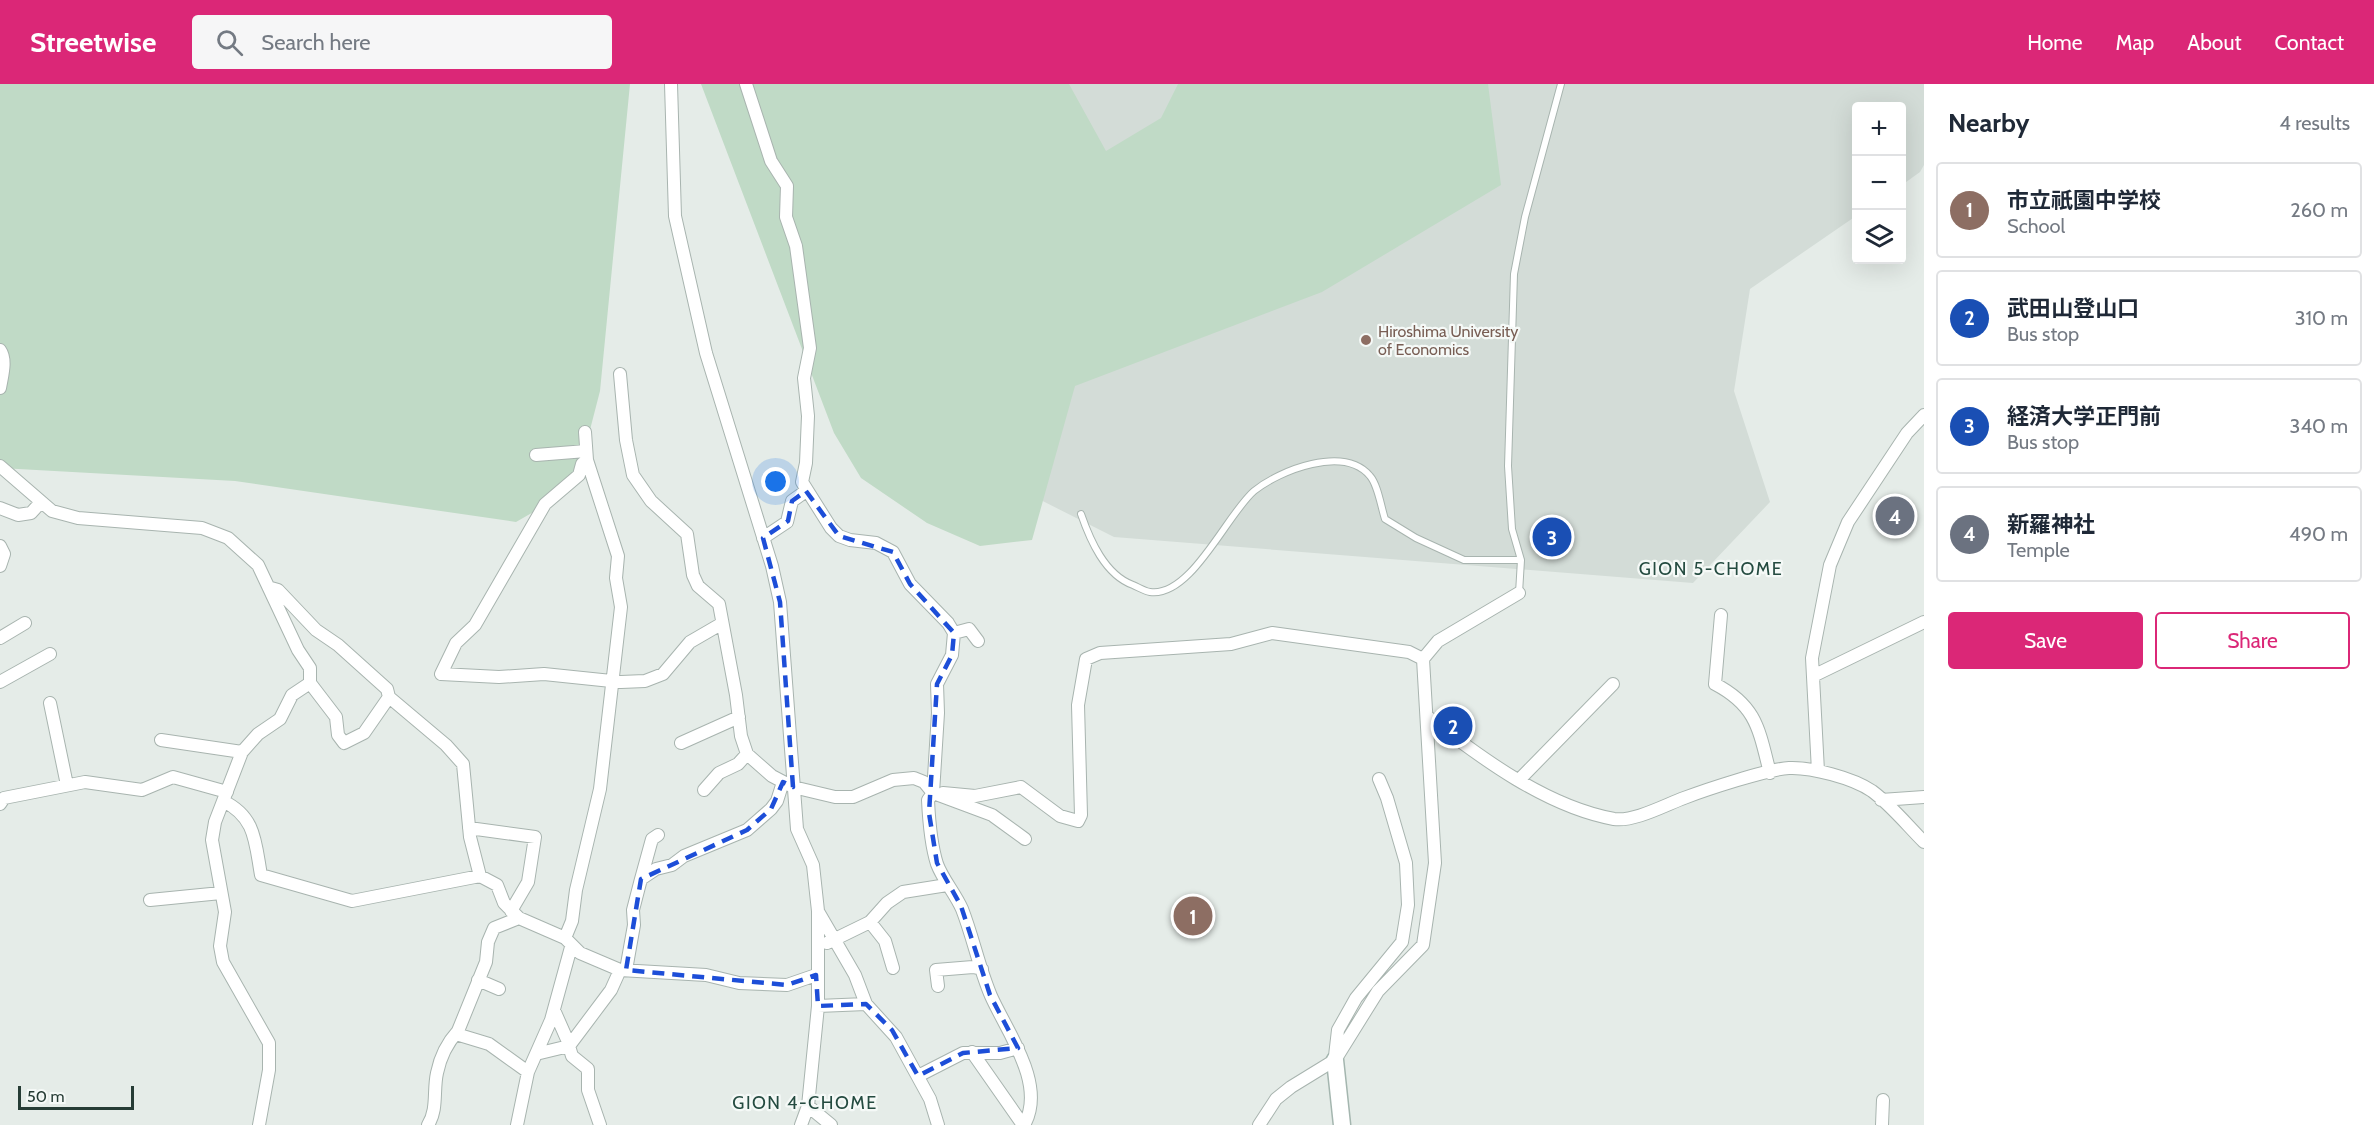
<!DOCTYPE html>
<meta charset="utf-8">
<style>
:root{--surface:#fff;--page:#f6f6f7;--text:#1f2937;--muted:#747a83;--line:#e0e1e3;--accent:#db2777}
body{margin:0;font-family:Cabin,"Noto Sans JP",sans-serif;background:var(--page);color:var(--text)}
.controls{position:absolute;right:18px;top:18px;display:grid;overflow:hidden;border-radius:6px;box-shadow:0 6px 24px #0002}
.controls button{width:54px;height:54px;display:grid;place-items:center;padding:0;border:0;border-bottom:2px solid var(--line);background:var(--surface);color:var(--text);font:30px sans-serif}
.scale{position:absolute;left:18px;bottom:15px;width:116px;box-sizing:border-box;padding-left:6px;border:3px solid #263c35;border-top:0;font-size:16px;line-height:21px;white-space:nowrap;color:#263c35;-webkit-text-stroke:4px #f5f9f7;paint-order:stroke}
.you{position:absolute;left:776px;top:398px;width:21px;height:21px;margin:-15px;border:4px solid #fff;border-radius:50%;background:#1a73e8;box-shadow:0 0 0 9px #1a73e833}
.badge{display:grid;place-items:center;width:39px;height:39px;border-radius:50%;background:var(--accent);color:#fff;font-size:20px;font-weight:700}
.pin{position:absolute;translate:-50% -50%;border:3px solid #fff;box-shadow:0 2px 6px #0006}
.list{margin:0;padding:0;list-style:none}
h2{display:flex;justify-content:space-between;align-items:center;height:78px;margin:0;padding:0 24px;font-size:26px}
h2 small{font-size:20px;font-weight:400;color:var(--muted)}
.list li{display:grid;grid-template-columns:39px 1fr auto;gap:18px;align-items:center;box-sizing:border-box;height:96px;margin:0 12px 12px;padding:0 12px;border:2px solid var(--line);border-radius:6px}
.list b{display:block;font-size:22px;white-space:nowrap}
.list p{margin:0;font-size:20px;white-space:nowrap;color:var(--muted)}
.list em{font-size:20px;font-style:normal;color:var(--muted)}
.actions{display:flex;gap:12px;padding:18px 24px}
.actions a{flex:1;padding:14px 0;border:2px solid var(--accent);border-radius:6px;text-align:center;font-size:21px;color:var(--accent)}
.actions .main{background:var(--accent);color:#fff}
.icon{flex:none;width:33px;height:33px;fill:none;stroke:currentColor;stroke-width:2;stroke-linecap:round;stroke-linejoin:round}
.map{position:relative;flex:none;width:1924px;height:1041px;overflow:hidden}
header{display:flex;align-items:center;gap:36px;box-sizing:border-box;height:84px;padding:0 30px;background:var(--accent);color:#fff}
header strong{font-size:28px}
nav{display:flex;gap:33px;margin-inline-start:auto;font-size:21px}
.search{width:420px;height:54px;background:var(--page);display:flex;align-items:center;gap:15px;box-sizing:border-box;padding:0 21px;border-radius:6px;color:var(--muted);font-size:22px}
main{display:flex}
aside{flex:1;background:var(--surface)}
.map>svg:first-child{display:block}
</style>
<header>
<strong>Streetwise</strong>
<div class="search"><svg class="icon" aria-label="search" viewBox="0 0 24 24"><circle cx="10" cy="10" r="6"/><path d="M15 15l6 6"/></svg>Search here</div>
<nav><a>Home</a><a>Map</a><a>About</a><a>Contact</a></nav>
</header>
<main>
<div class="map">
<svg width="1924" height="1041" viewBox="0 0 1924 1041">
<rect width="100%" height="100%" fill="#e5ece8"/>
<path fill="#d3dcd7" d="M978,0H1924V81L1920,88L1902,101V22H1856V132L1750,205L1734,307L1770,418L1693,499L1114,453L995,393Z"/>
<path fill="#c0dac6" d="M0,0H630L600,307L584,369L563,411L516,438L235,397L0,384Z
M701,0H1069L1106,67L1161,34L1178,0H1488L1501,101L1322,208L1075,302L1032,456L980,462L927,439L861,394L834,349Z"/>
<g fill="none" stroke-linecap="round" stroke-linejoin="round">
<g stroke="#a8b4af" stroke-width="8">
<path id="lane" d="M1081,430C1090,456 1105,491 1133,501C1138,503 1144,507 1150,508C1191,514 1227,430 1254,407C1280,386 1344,361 1370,392C1378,401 1381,423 1385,435L1416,454L1464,476H1521
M1519,509L1521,476L1512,445L1508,382L1514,190L1525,133L1561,0"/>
</g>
<g stroke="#a8b4af" stroke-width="14">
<path id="street" d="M671,0L675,132L706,269L772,482L780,518L797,745L813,781L818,827V922L808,1022L801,1041
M746,0L771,77L787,102L786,133L796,162L810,264L804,294L808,332L806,379L802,398L831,444L839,452L850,456L876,459L893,468L910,500L948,539L954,549L952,571L937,600L938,629L933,709L928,716C929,737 931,761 937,780C943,796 955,809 962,825C973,853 979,884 991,912C1007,948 1047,1001 1024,1041
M0,266C7,276 2,292 0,304
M620,290L626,356L633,391L651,417L687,450L693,491L698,502L719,520L736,611L741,652L747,670L772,692L793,703L835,713H853L893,696L914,694L924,698L933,709L992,731L1025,755
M536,371L586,367
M587,376L582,380L579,391L545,420L475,541L456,559L441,590L499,593L544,590L621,598L645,597L663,590L690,558L721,540
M0,382L52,427L78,434L202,444L228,454L258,481L298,566L310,584V599L336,633L338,651L344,659L364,649L389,613
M0,424L18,431L31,429L41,418
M763,454L787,438L792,417L806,407
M0,462L4,470L0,482
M271,504L278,506L316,546L338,561L387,605L389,613L446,661L463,680L470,753L480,792
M1721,531L1715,600C1757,622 1759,646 1770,689
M954,549L969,545L978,557
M0,554L25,539
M1813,592L1924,538
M0,598L50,570
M50,619L67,701
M1428,633C1481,674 1547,723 1614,735C1634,738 1665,721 1684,714C1705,706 1768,685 1789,684C1811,683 1853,694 1872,707C1891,721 1907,741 1924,758
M161,656L242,668
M681,659L739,633
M1818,687L1812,574L1830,481L1848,438L1907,349L1924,331
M1519,696L1613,600
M704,706L719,689L738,680L747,670
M943,709L975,712L1021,703L1060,732L1078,737L1081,731L1078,621L1086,575L1100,569L1231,560L1272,549L1409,568L1423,575
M1881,716L1924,713
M223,717C256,733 255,758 261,791L352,817L480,792L497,801L504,819L519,834L565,854L580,869L620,886L706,891L739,899L787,901L816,891
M0,720L4,714L85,698L142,706L173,693L227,708
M469,744L535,753L528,798L511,827
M641,795L652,755L658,751
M150,816L221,809
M819,829L855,891L866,920L896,953L930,1015L938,1041
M870,838L885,857L893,884
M565,854L572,837L576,806L600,705L621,523L616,494L618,472L587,376L585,348
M827,859L870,838L887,819L903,808L947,801
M626,886L634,841L633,826L641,795L656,785L672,781L684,772L747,746L771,725L777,717L783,698
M478,896L499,905
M938,902L936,886L973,883L982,885
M818,922L866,920
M554,926L569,960
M456,950L489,960L528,988
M972,968L1023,1041
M536,970L569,962
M1335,972L1338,946L1356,914L1402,858L1408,821L1406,779L1387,714L1379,695
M918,992L963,969H1000L1018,964
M808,1022L831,1041
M259,1041L269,986V959L223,878L220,862L225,828L212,756L215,738L242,668L258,650L280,635L292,611L310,599
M428,1041C438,1025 433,1007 437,989C440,974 448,958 458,947L486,878L488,858L494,844L519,834
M517,1041L528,988L551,936L571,863
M600,1041L588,1006V985L572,972L569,962L611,906L620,886
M1259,1041L1276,1015L1291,1003L1335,976L1378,907L1423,861L1435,779L1423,575L1438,557L1519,509
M1882,1041L1883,1016"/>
</g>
<g stroke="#a4b6af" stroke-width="19">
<path id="secondary" d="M1335,976L1342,1041"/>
</g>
<use href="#lane" stroke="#fff" stroke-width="6"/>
<use href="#street" stroke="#fff" stroke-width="12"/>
<use href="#secondary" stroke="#fff" stroke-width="16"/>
</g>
<path fill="none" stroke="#1d4ed8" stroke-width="4.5" stroke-dasharray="12 8" stroke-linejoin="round" d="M806,407L839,452L893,468L910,500L954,549L952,571L937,600L929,729L937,779L961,822L990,911L1018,964L963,969L918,992L892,946L866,920L818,922L816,891L787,901L626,886L641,795L747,746L771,725L783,698L793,703L780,518L763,454L788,437L792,417Z"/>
<circle fill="#8d6e63" stroke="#f5f9f7" stroke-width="2" cx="1366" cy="256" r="6"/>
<g text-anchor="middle" stroke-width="4.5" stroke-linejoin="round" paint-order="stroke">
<g font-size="16" fill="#785e54" stroke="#f5f9f7" text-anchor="start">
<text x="1378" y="253">Hiroshima University<tspan x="1378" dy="18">of Economics</tspan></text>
</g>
<g font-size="18" letter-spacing="1.5" fill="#244b40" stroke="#f5f9f7">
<text x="1711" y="491">GION 5-CHOME</text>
<text x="805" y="1025">GION 4-CHOME</text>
</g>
</g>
</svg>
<div class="controls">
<button>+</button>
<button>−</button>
<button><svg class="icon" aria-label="layers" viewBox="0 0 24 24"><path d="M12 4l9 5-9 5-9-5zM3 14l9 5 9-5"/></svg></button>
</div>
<div class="scale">50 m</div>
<div class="you"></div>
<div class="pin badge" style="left:1193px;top:832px;background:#8d6e63">1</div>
<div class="pin badge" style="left:1453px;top:642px;background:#1a4fb4">2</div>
<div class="pin badge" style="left:1552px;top:453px;background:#1a4fb4">3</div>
<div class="pin badge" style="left:1895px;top:432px;background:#6b7280">4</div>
</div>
<aside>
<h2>Nearby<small>4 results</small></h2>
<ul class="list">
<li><span class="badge" style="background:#8d6e63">1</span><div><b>市立祇園中学校</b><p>School</p></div><em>260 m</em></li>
<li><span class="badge" style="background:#1a4fb4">2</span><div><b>武田山登山口</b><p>Bus stop</p></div><em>310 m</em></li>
<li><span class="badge" style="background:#1a4fb4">3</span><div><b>経済大学正門前</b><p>Bus stop</p></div><em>340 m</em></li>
<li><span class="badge" style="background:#6b7280">4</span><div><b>新羅神社</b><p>Temple</p></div><em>490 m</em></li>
</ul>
<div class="actions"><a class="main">Save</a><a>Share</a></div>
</aside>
</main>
